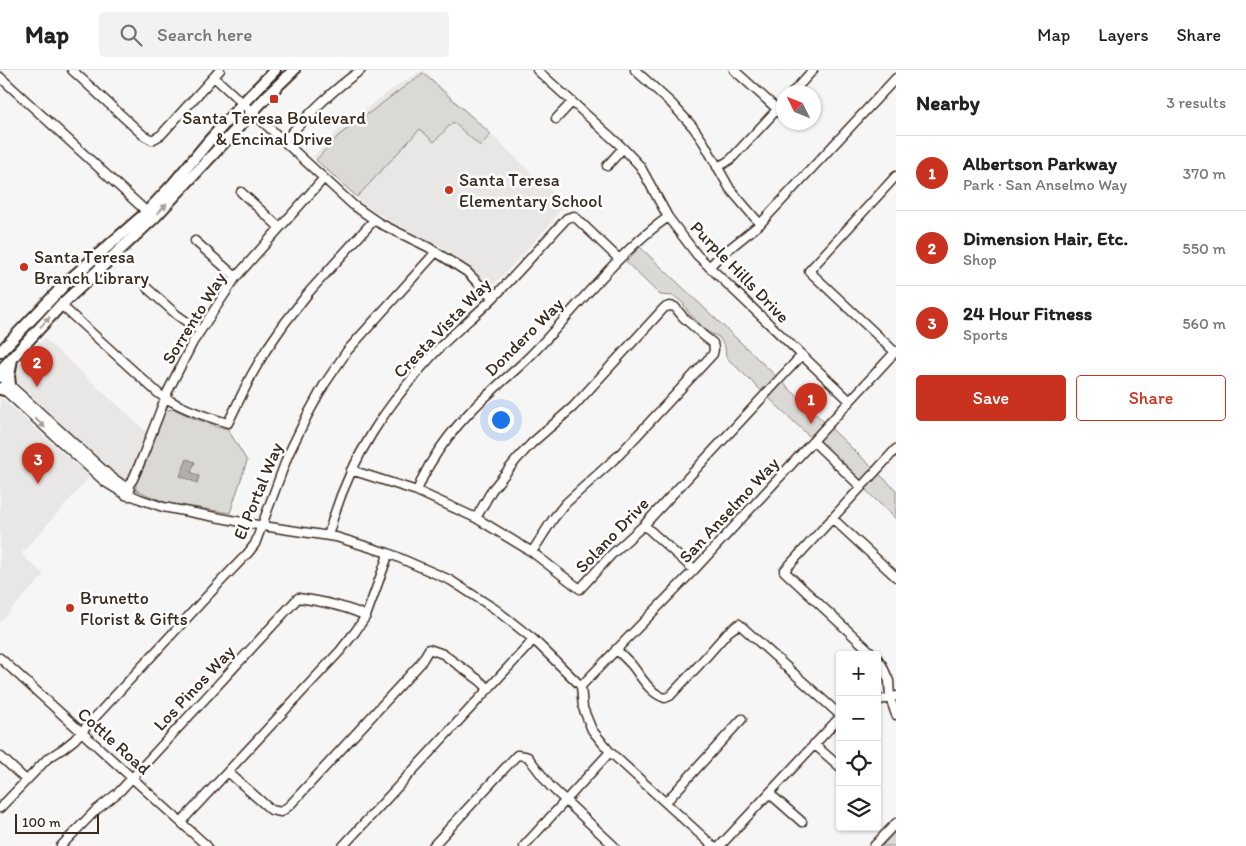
<!DOCTYPE html>
<meta charset="utf-8">
<style>
:root{--surface:#fff;--page:#f2f2f2;--text:#222;--muted:#767676;--line:#e0e0e0;--accent:#c8321e}
body{margin:0;font-family:Itim,sans-serif;background:var(--page);color:var(--text)}
.controls{position:absolute;right:15px;bottom:15px;display:grid;overflow:hidden;border-radius:5px;box-shadow:0 1px 4px #0004}
.controls button{width:45px;height:45px;display:grid;place-items:center;padding:0;border:0;border-bottom:1px solid var(--line);background:var(--surface);color:var(--text);font:25px sans-serif}
.compass{position:absolute;left:776px;top:15px;width:45px;height:45px;border-radius:50%;background:var(--surface);box-shadow:0 1px 4px #0004;rotate:313deg}
.scale{position:absolute;left:15px;bottom:12px;width:84px;box-sizing:border-box;padding-left:5px;border:2px solid #3b2a1e;border-top:0;font-size:14px;line-height:18px;white-space:nowrap;color:#3b2a1e;-webkit-text-stroke:4px #fff;paint-order:stroke}
.you{position:absolute;left:500px;top:349px;width:18px;height:18px;margin:-12px;border:4px solid #fff;border-radius:50%;background:#1a73e8;box-shadow:0 0 0 8px #1a73e833}
.badge{display:grid;place-items:center;width:32px;height:32px;border-radius:50%;background:var(--accent);color:#fff;font-size:16px;font-weight:700}
.pin{position:absolute;translate:-50% -41px;filter:drop-shadow(0 1px 2px #0008)}
.pin::after{content:'';position:absolute;top:26px;width:18px;height:15px;background:inherit;clip-path:polygon(0 0,100% 0,50% 100%)}
.list{margin:0;padding:0;list-style:none}
h2{display:flex;justify-content:space-between;align-items:center;height:65px;margin:0;padding:0 20px;font-size:21px}
h2 small{font-size:16px;font-weight:400;color:var(--muted)}
.list li{display:grid;grid-template-columns:32px 1fr auto;gap:15px;align-items:center;box-sizing:border-box;height:75px;padding:0 20px;border-top:1px solid var(--line)}
.list b{display:block;font-size:19px;white-space:nowrap}
.list p{margin:0;font-size:16px;white-space:nowrap;color:var(--muted)}
.list em{font-size:16px;font-style:normal;color:var(--muted)}
.actions{display:flex;gap:10px;padding:15px 20px}
.actions a{flex:1;padding:11px 0;border:1px solid var(--accent);border-radius:5px;text-align:center;font-size:18px;color:var(--accent)}
.actions .main{background:var(--accent);color:#fff}
.icon{flex:none;width:28px;height:28px;fill:none;stroke:currentColor;stroke-width:2;stroke-linecap:round;stroke-linejoin:round}
.map{position:relative;flex:none;width:896px;height:776px;overflow:hidden}
header{display:flex;align-items:center;gap:30px;box-sizing:border-box;height:70px;padding:0 25px;background:var(--surface);border-bottom:1px solid var(--line)}
header strong{font-size:24px}
nav{display:flex;gap:28px;margin-inline-start:auto;font-size:18px}
.search{width:350px;height:45px;background:var(--page);display:flex;align-items:center;gap:12px;box-sizing:border-box;padding:0 18px;border-radius:5px;color:var(--muted);font-size:19px}
main{display:flex}
aside{flex:1;background:var(--surface)}
.map>svg:first-child{display:block}
</style>
<header>
<strong>Map</strong>
<div class="search"><svg class="icon" aria-label="search" viewBox="0 0 24 24"><circle cx="10" cy="10" r="6"/><path d="M15 15l6 6"/></svg>Search here</div>
<nav><a>Map</a><a>Layers</a><a>Share</a></nav>
</header>
<main>
<div class="map">
<svg width="896" height="776" viewBox="0 0 896 776">
<rect width="100%" height="100%" fill="#f7f6f6"/>
<filter id="ink" filterUnits="userSpaceOnUse"><feTurbulence type="fractalNoise" baseFrequency=".02" numOctaves="2"/><feDisplacementMap in="SourceGraphic" scale="10" xChannelSelector="R" yChannelSelector="G"/><feConvolveMatrix kernelMatrix="1 2 1 2 8 2 1 2 1" color-interpolation-filters="sRGB"/></filter>
<g filter="url(#ink)">
<path fill="#e9e7e6" d="M423,0L568,137L560,140L557,144L552,152L494,215L491,217L488,216L465,195L441,177L421,166L388,150L365,135L332,106L313,87L342,56L401,13Z
M44,268L147,362L129,407L125,410L118,409L14,309L13,302L15,298Z
M0,327L90,407L21,484L44,505L0,552Z"/>
<path fill="#dbd9d6" stroke="#8b827a" d="M423,3L491,64L480,76L453,52L434,72L420,59L357,127L316,90L338,66Z
M640,177L896,420V449L726,287L725,277L719,267L708,262L688,242L683,233L678,229L674,226L660,225L626,192Z
M174,339L195,349L211,354L216,357L220,358H227L247,391L230,443L167,433L136,420V413L147,390L164,343L167,340Z
M896,761V776H882Z"/>
<path fill="#b4aeaa" stroke="#847972" d="M187,389L195,392L191,402L199,406L197,413L180,406Z"/>
<g fill="none" stroke-linecap="round" stroke-linejoin="round">
<g stroke="#3b2a1e" stroke-width="11">
<path id="minor" d="M72,0L143,65L152,70L161,65L220,0
M537,0L623,78L640,96L668,147L697,185L850,331
M635,0L671,33L693,57L704,73L730,119L760,154
M734,0L777,39
M0,7L147,142
M214,7L353,135L379,153L428,177L467,202L493,228
M793,22L813,0
M556,49L572,32
M284,71C308,45 332,20 361,0
M607,96L623,78
M717,97L725,93L731,89L784,32
M241,122L279,157
M195,171L236,207
M709,197L719,187L760,154L896,8
M147,218L177,245L200,261
M61,235L159,324C180,338 203,346 228,353L251,306L266,280L284,254L309,222L374,150
M895,282L809,201L896,106
M0,306L110,406L130,420
M1,317L105,412L128,426H133L140,429L163,437L263,456L336,467L388,483L450,510L495,539L533,569L581,616L583,638L592,660L610,682L713,776
M813,371L861,417
M351,400L417,421L476,448L532,482L580,519L611,485L644,455L802,285
M417,421C430,385 463,346 492,321C503,310 515,301 526,290C574,243 613,186 668,147
M125,425L127,418L133,409L142,388L168,321L193,272L236,207L324,108
M476,448L492,420L517,389L532,373L573,337L664,238L669,236L675,237L683,247L704,266L713,273L714,279L713,284L619,385L566,433L553,449L532,482
M832,448L896,507
M644,455L694,500
M328,466C348,389 388,332 442,275C458,259 476,245 492,229C518,203 542,175 567,148L574,146L619,189
M616,579C621,584 626,589 631,594C641,606 649,623 665,628L670,626L698,596L728,562L739,554L840,645
M874,585L784,501L896,379
M0,588L207,776
M877,588L882,595L889,611L890,628L896,645
M581,616L694,500L896,281
M877,631L896,626
M814,674L840,697
M0,686L26,710
M228,702L271,740L281,742L290,735L420,594L429,579L443,584L479,610L489,619
M769,723L802,752
M666,732L742,649
M0,738L47,689L64,678L74,670L223,509L248,483L255,474L288,385L307,346L324,315L347,281L436,182
M181,752L340,581L355,562L366,546L386,491L388,483
M61,776L95,741L119,722L298,528C320,531 345,536 366,546
M343,776L528,576L533,569
M433,776L517,685L525,686L528,687L550,716L614,776
M524,776L610,682
M720,776L840,647
M874,776L896,753"/>
</g>
<g stroke="#3b2a1e" stroke-width="14">
<path id="major" d="M0,282L68,211L147,142L173,114L208,72L243,33L275,0
M0,301L61,235L154,148L269,24L294,0
M10,315L9,306L12,289
M0,319L4,320"/>
</g>
<use href="#minor" stroke="#fff" stroke-width="8"/>
<use href="#major" stroke="#fff" stroke-width="10"/>
</g>
<defs><path id="oneway-solid" d="M-6-.8H1V-3.2L6.5 0L1 3.2V.8H-6Z" transform="scale(1.25)"/></defs>
<g fill="#a79f9a">
<use href="#oneway-solid" transform="translate(162 139) rotate(-46)"/>
<use href="#oneway-solid" transform="translate(45 252) rotate(-47)"/>
<use href="#oneway-solid" transform="translate(40 353) rotate(42)"/>
</g>
</g>
<g fill="#c8321e" stroke="#fff" stroke-width="2">
<rect x="269" y="24" width="10" height="10" rx="2.5"/>
<circle cx="449" cy="120" r="5"/>
<circle cx="24" cy="197" r="5"/>
<circle cx="70" cy="538" r="5"/>
</g>
<g text-anchor="middle" stroke-width="5" stroke-linejoin="round" paint-order="stroke">
<g font-size="18" fill="#3b2a1e" stroke="#fff" text-anchor="start">
<text x="274" y="54" text-anchor="middle">Santa Teresa Boulevard<tspan x="274" dy="21">&amp; Encinal Drive</tspan></text>
<text x="459" y="116">Santa Teresa<tspan x="459" dy="21">Elementary School</tspan></text>
<text x="34" y="193">Santa Teresa<tspan x="34" dy="21">Branch Library</tspan></text>
<text x="80" y="534">Brunetto<tspan x="80" dy="21">Florist &amp; Gifts</tspan></text>
</g>
<g font-size="18" fill="#3b2a1e" stroke="#fff">
<text transform="translate(740 202) rotate(46)" y="6">Purple Hills Drive</text>
<text transform="translate(194 248) rotate(-58)" y="6">Sorrento Way</text>
<text transform="translate(442 258) rotate(-46)" y="6">Cresta Vista Way</text>
<text transform="translate(524 267) rotate(-45)" y="6">Dondero Way</text>
<text transform="translate(258 421) rotate(-68)" y="6">El Portal Way</text>
<text transform="translate(729 440) rotate(-47)" y="6">San Anselmo Way</text>
<text transform="translate(612 465) rotate(-46)" y="6">Solano Drive</text>
<text transform="translate(194 618) rotate(-47)" y="6">Los Pinos Way</text>
<text transform="translate(114 671) rotate(42)" y="6">Cottle Road</text>
</g>
</g>
</svg>
<div class="controls">
<button>+</button>
<button>−</button>
<button><svg class="icon" aria-label="locate" viewBox="0 0 24 24"><circle cx="12" cy="12" r="6"/><path d="M12 2v4M12 18v4M2 12h4M18 12h4"/></svg></button>
<button><svg class="icon" aria-label="layers" viewBox="0 0 24 24"><path d="M12 4l9 5-9 5-9-5zM3 14l9 5 9-5"/></svg></button>
</div>
<svg class="compass" viewBox="-18 -18 36 36"><path d="M0-13l5 13h-10z" fill="#e53935"/><path d="M0 13l5-13h-10z" fill="#767676"/></svg>
<div class="scale">100 m</div>
<div class="you"></div>
<div class="pin badge" style="left:811px;top:354px">1</div>
<div class="pin badge" style="left:37px;top:317px">2</div>
<div class="pin badge" style="left:38px;top:414px">3</div>
</div>
<aside>
<h2>Nearby<small>3 results</small></h2>
<ul class="list">
<li><span class="badge">1</span><div><b>Albertson Parkway</b><p>Park · San Anselmo Way</p></div><em>370 m</em></li>
<li><span class="badge">2</span><div><b>Dimension Hair, Etc.</b><p>Shop</p></div><em>550 m</em></li>
<li><span class="badge">3</span><div><b>24 Hour Fitness</b><p>Sports</p></div><em>560 m</em></li>
</ul>
<div class="actions"><a class="main">Save</a><a>Share</a></div>
</aside>
</main>
